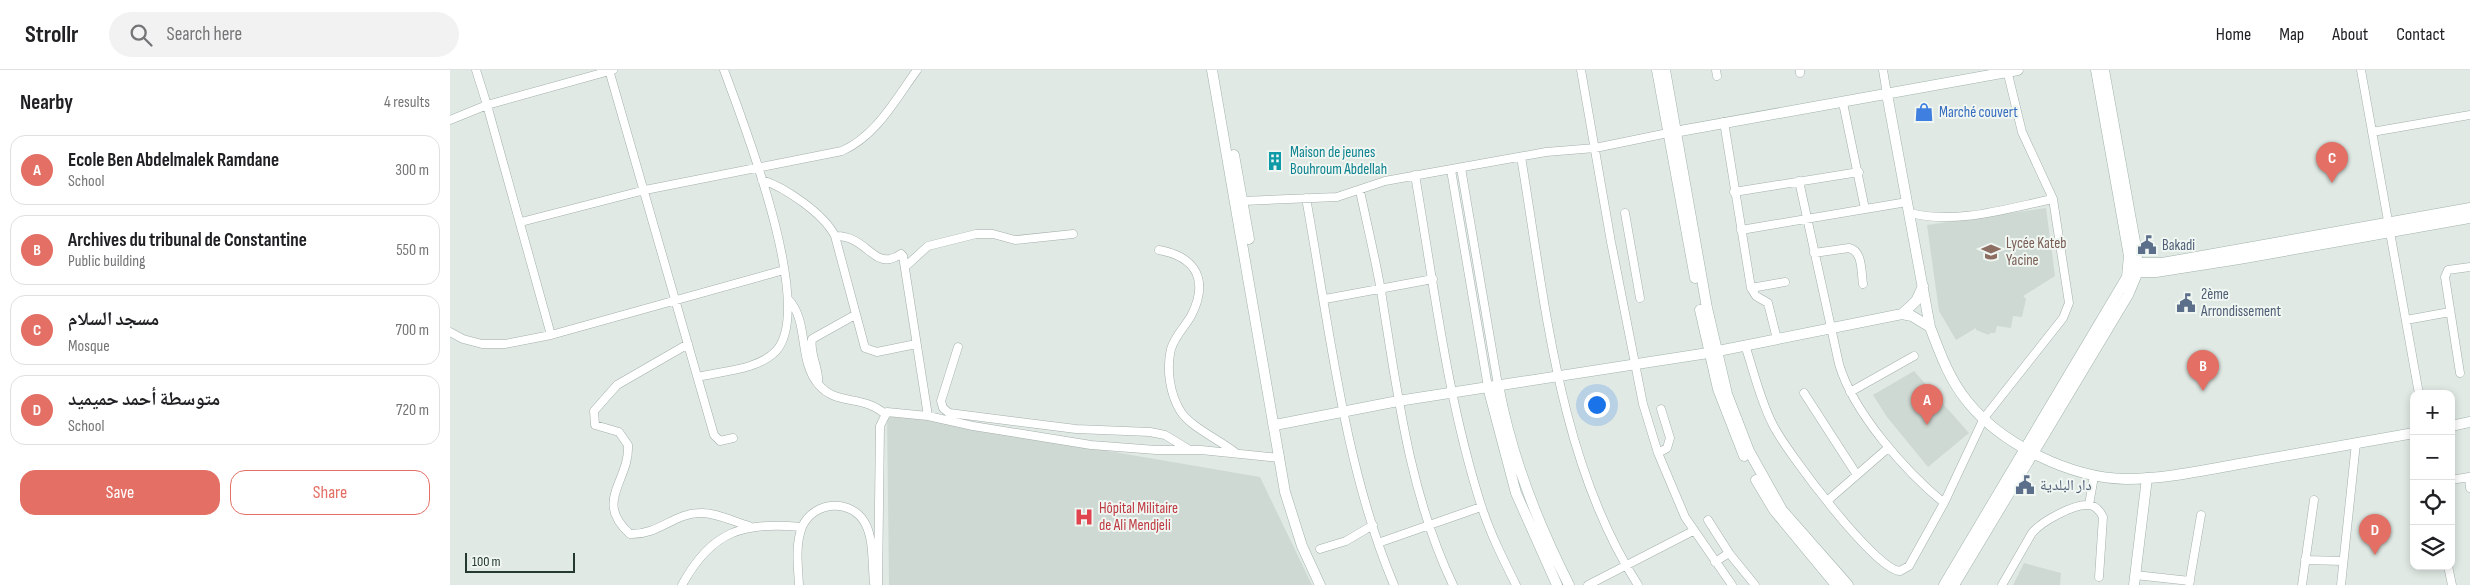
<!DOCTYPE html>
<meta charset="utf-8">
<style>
:root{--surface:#fff;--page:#f2f2f2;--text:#202124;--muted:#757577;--line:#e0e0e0;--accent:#e36f65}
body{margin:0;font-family:"Sofia Sans Condensed","Noto Naskh Arabic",sans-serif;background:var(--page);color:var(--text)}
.controls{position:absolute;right:15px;bottom:15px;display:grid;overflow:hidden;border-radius:10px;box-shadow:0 2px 8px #0003}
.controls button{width:45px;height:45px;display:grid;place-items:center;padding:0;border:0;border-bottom:1px solid var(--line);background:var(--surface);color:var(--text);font:25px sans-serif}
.scale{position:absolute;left:15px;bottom:12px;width:110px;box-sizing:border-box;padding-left:5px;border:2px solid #23382f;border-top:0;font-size:14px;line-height:18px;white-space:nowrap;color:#23382f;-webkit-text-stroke:4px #f0f6f2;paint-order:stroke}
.you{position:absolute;left:1146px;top:334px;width:18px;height:18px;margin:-12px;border:4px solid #fff;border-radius:50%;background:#1a73e8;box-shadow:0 0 0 8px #1a73e833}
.badge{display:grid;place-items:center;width:32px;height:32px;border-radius:50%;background:var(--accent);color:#fff;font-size:16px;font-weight:700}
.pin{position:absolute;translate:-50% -41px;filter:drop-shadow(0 1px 2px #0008)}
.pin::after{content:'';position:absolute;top:26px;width:18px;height:15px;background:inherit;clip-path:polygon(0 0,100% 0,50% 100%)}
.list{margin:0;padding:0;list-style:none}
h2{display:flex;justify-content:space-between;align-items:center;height:65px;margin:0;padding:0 20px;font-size:21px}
h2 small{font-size:16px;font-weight:400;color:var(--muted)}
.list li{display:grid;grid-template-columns:32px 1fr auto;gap:15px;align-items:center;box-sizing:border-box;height:70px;margin:0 10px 10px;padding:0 10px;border:1px solid var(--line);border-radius:15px}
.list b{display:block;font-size:19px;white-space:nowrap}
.list p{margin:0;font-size:16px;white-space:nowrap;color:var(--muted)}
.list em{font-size:16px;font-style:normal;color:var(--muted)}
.actions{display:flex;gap:10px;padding:15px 20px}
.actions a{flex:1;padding:11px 0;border:1px solid var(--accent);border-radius:15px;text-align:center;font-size:18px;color:var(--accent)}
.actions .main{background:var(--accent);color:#fff}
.icon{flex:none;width:28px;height:28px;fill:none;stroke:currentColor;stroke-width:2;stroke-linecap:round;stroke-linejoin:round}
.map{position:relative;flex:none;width:2020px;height:515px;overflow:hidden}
header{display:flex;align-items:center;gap:30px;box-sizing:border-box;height:70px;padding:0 25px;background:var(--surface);border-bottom:1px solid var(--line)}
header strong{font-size:24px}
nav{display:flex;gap:28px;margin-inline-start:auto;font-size:18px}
.search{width:350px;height:45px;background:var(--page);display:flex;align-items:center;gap:12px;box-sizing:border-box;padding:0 18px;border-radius:28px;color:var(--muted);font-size:19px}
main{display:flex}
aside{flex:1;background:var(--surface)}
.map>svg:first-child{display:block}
</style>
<header>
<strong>Strollr</strong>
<div class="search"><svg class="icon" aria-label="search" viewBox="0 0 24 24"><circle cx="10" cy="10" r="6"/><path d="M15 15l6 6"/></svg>Search here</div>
<nav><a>Home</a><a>Map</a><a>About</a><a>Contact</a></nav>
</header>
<main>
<aside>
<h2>Nearby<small>4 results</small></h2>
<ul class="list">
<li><span class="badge">A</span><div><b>Ecole Ben Abdelmalek Ramdane</b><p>School</p></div><em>300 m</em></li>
<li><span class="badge">B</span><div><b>Archives du tribunal de Constantine</b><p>Public building</p></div><em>550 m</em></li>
<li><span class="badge">C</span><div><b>مسجد السلام</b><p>Mosque</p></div><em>700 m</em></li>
<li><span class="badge">D</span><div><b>متوسطة أحمد حميميد</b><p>School</p></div><em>720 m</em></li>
</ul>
<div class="actions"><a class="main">Save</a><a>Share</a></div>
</aside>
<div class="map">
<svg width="2020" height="515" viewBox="0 0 2020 515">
<rect width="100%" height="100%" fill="#e0e9e4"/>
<path fill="#cfd9d3" d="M1596,138L1605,206L1573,226L1576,229L1572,247L1563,246L1561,258L1547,256L1545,263H1540L1539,265L1526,260V258L1506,270L1489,241L1477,155Z
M1464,301L1519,363L1478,397L1437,347L1423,325Z
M437,343L810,407L862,515H439Z
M1574,493L1611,503L1610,515H1563Z"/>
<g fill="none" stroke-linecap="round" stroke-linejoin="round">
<g stroke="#a4b0aa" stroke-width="9">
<path id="street" d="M159,0L264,365L270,371L283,368
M1131,0L1161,172L1193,334L1208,383L1235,447L1282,515
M1266,0L1267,6
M1350,0V3
M1433,0L1437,24
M1911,0L1969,324
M1393,33L1415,139
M0,50L37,35L26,0
M1274,52L1301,218L1306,226L1318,233L1327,269
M1922,62L2020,45
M1071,87C1095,229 1108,391 1188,515
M1011,98L1048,315
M1001,100L1038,317
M965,105C984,216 997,328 1031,435C1040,463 1053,489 1066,515
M312,110C335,117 374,144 385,166L415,278L427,282L466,274
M1349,111L1389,294C1403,342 1455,401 1494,433
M910,121C917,154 925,187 931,221C947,320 959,423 1003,515
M1284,122L1409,102
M856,128C879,254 894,397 944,515
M793,131L887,127L935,111L1096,82L1145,78L1218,63
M1175,143L1190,228
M1460,143C1507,155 1558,138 1603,129
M71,152L195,120L392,81C427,65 445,30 467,0
M1291,160L1457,132
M385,166C413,165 422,193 440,189C444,188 448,186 451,184L453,186L478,346
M709,180C747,187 759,211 741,246C734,258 725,266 721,279C716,299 720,325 731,342C742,358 770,370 786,383
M1364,183L1399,178C1413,181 1411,202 1413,214
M455,197L478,176L526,164H543L565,170L623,164
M1301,218L1335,212
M338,229C360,252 347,290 369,315C387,336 412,324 435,344
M875,229L983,209
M1956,250L2000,242
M0,262L13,269L32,274H55L101,265L334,200
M101,265L37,35L163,0
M238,274L167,315L144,341L145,355L169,362L178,375C180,411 143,431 180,464C209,465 224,443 250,443C265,442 284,452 299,456
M1295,275C1304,302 1310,330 1323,355C1336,381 1425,500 1450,501L1459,496L1494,433L1534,348L1613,248L1619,233L1603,129L1572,62L1557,0
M508,277L491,331L493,338L499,343L626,359L700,362L715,365L738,379
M2010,303L1995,207L1998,200L2020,197
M248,307C272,301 308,300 326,281C366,237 293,52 274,0
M368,314C370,298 359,285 362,269L405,245
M1400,322L1464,286
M1354,323L1407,405
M1208,383L1217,378L1220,368L1211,339
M2001,410L2019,407L2020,418
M1377,431L1438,378
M1639,435L1644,406
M1258,450L1279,483L1265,492
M928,473L1031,437
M870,479L896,471L923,455
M1279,483L1305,515
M1855,490L1893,491
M1998,496L2002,515
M1685,505L1740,511
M232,515C262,460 293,452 352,457
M349,515C348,496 345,475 352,457C364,430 403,428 416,455C424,472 422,495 424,513
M428,515L430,356L437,342L478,346L523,356L641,375L706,380H751L830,388
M1138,515L1243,461
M1552,515L1582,463C1591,452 1623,434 1638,435C1646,435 1650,441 1653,447L1649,507
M1739,515L1751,445
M1852,515L1864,430
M1891,515L1906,373"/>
</g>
<g stroke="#a1b4aa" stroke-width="11">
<path id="secondary" d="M762,0L835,422L852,476L870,515
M1207,0L1245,208
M1215,0L1257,238L1277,324L1299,381L1332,440L1398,515
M1437,24L1480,257C1490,283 1499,309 1517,331C1552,375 1621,408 1676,409C1717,409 1759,399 1800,392C1854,382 1909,373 1964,363
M1219,63L1568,0
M784,85L799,169
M1681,193H1712L2020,138
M1682,202H1706L1789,189L2020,148
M1250,240L1268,319L1294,386
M1452,244L1466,231L1473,216
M1048,315C1061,386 1086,450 1119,515
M1038,317L1066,423L1107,515
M825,355L948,331L1258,283L1452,244L1462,246L1480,257
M2001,356L2020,352
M1306,410L1324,440L1386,515
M1494,515L1677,207L1679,186L1646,0
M1504,515L1678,225L1686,206L1687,183L1654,0
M1684,515L1697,408"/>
</g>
<use href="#street" stroke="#fff" stroke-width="8"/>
<use href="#secondary" stroke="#fff" stroke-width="10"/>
</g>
<defs>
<g id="shop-bare" transform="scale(1.5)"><path d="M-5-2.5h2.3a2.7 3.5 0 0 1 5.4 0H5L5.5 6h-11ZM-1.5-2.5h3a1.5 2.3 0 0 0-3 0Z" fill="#3f7fe0" stroke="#f0f6f2" stroke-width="2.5" paint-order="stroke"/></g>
<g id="building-bare" transform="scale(1.5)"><path d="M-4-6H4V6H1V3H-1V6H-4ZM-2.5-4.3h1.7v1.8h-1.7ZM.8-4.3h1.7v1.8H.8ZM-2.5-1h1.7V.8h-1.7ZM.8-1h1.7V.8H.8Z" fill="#0f9aa8" stroke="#f0f6f2" stroke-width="2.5" paint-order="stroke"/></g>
<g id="civic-bare" transform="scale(1.5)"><path d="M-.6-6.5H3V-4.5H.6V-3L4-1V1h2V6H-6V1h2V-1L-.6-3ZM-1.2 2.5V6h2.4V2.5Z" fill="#5c6f8a" stroke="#f0f6f2" stroke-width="2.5" paint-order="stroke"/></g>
<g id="school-bare" transform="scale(1.5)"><path d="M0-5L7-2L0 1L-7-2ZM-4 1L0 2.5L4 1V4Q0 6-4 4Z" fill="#8d6e63" stroke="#f0f6f2" stroke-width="2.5" paint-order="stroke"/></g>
<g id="hospital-bare" transform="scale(1.5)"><path d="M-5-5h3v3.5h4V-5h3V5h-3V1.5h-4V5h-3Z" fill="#e0444e" stroke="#f0f6f2" stroke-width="2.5" paint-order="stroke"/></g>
</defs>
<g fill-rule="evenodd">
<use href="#shop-bare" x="1474" y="42"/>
<use href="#building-bare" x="825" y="91"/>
<use href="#civic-bare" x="1697" y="175"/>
<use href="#school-bare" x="1541" y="182"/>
<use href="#civic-bare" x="1736" y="233"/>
<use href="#civic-bare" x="1575" y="415"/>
<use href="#hospital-bare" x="634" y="447"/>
</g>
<g text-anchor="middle" stroke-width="4" stroke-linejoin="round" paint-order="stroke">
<g font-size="15" fill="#366cbe" stroke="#f0f6f2" text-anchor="start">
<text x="1489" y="47">Marché couvert</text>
</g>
<g font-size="15" fill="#0d838f" stroke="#f0f6f2" text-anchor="start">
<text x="840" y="87">Maison de jeunes<tspan x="840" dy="17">Bouhroum Abdellah</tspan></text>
</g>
<g font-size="15" fill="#785e54" stroke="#f0f6f2" text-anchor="start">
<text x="1556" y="178">Lycée Kateb<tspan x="1556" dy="17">Yacine</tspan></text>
</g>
<g font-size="15" fill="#4e5e75" stroke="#f0f6f2" text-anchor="start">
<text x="1712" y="180">Bakadi</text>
<text x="1751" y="229">2ème<tspan x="1751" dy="17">Arrondissement</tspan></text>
<text x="1590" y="420">دار البلدية</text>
</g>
<g font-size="15" fill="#be3a42" stroke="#f0f6f2" text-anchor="start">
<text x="649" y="443">Hôpital Militaire<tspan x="649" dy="17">de Ali Mendjeli</tspan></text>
</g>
</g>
</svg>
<div class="controls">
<button>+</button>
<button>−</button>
<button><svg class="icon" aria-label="locate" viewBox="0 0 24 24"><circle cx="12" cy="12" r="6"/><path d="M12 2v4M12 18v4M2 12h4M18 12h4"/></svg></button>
<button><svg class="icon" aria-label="layers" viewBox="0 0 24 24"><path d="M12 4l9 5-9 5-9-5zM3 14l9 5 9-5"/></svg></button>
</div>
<div class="scale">100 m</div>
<div class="you"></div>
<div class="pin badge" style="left:1477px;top:355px">A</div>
<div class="pin badge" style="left:1753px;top:321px">B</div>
<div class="pin badge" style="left:1882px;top:113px">C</div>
<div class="pin badge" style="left:1925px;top:485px">D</div>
</div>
</main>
